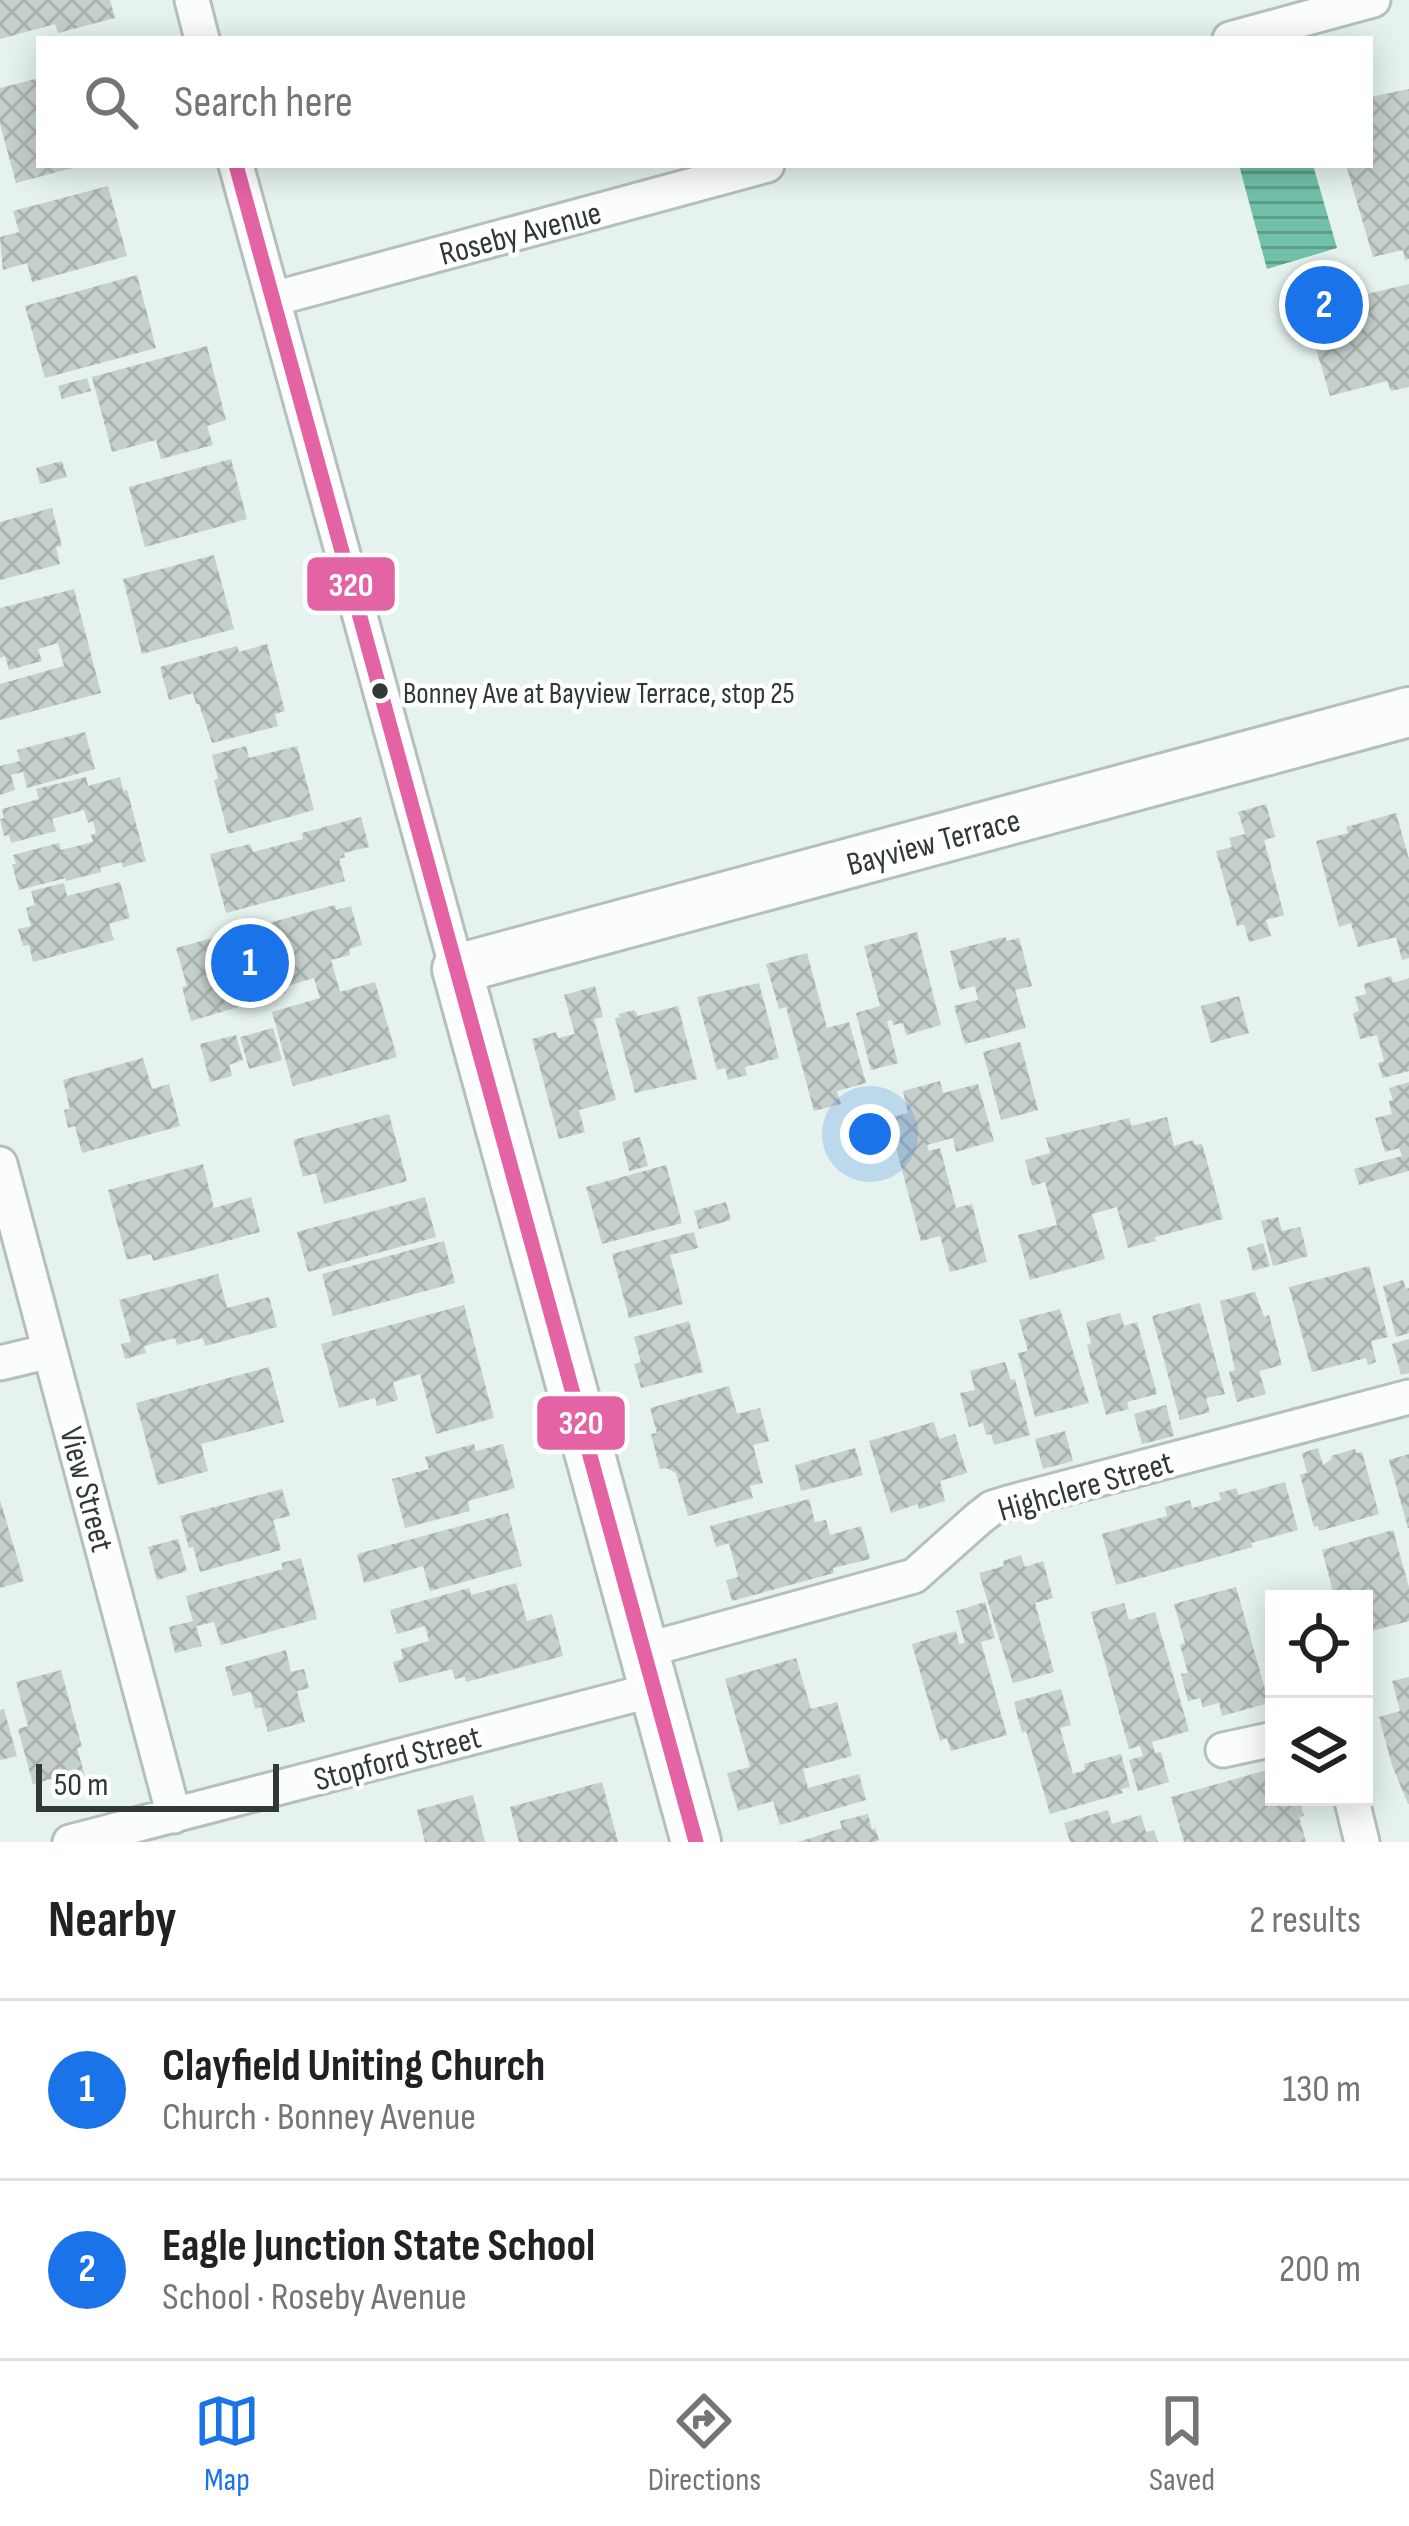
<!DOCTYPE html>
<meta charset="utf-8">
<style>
:root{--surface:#fff;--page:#f6f6f6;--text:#202124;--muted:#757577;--line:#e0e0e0;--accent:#1a73e8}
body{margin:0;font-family:"Sofia Sans Condensed",sans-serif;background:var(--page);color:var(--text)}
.controls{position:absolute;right:36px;bottom:36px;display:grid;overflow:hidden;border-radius:0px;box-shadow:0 6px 30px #0003}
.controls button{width:108px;height:108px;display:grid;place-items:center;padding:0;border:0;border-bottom:3px solid var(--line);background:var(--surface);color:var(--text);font:60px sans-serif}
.scale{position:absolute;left:36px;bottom:30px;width:243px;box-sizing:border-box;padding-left:12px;border:6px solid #303936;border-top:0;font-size:33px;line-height:42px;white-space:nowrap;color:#303936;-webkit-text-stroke:9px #fff;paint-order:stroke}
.you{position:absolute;left:870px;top:1134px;width:42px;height:42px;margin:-30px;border:9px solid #fff;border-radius:50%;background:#1a73e8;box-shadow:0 0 0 18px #1a73e833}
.badge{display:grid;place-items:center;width:78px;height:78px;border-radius:50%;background:var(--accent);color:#fff;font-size:39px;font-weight:700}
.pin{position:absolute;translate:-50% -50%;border:6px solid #fff;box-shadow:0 3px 12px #0006}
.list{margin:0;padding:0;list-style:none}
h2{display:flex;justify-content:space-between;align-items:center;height:156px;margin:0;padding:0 48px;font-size:51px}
h2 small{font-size:39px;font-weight:400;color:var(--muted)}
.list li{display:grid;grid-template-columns:78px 1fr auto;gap:36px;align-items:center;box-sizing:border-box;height:180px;padding:0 48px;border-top:3px solid var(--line)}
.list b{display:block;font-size:45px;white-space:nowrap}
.list p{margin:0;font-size:39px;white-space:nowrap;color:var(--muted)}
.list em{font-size:39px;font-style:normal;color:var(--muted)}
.icon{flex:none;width:66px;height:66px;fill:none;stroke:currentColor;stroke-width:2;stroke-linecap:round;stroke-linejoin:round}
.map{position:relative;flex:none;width:1409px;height:1842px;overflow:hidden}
.search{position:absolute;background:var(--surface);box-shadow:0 6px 30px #0003;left:36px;right:36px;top:36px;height:132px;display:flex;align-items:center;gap:30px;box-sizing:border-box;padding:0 42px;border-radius:0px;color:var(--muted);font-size:45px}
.sheet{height:516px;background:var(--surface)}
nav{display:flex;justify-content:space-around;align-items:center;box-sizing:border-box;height:168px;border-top:3px solid var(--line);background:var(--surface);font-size:33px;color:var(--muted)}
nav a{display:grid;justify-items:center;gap:6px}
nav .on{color:var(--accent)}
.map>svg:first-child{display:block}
</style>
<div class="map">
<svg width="1409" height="1842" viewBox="0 0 1409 1842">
<defs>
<pattern id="water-rules" width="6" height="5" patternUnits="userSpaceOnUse" patternTransform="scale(3)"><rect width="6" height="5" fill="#71c0a9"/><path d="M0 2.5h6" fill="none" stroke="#5d9d8a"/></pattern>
<pattern id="building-cross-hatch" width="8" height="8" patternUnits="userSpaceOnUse" patternTransform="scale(3)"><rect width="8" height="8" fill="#c5cfcb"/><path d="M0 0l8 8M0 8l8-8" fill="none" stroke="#aab2af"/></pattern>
</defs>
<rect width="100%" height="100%" fill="#e5f2ed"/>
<path fill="url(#water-rules)" d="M1239,165H1313L1337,248L1267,269Z"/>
<path fill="url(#building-cross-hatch)" d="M0,0H110L115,18L58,33L55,24L0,39Z
M39,78V165L80,166L16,183L0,124V88Z
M1409,89V259L1405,260L1403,250L1373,257L1346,165H1370V97Z
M108,186L127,256L32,282L27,263L3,270L0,237L19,232L13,211Z
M137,275L156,348L45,378L25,306Z
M1409,284V387L1391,391L1387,381L1330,396L1304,309Z
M207,346L226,420L207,426L213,445L161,459L156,440L112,452L92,377Z
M87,378L91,391L62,399L58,386Z
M231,459L247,519L145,547L129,487Z
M62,461L67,477L40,484L36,468Z
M52,508L62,546L56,547L60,564L0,580V522Z
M214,555L234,629L142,654L123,579Z
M74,589L101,693L0,720V684L64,666L58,643L38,649L42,661L9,670L5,656L0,658V608Z
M267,644L285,711L275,714L278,726L212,743L199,704H196L193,693L169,700L160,667L237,646L239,652Z
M85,732L95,769L27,788L23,772L11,775L15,790L0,795V766L20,761L17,750Z
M246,746L249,758L297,746L314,810L228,834L214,780L218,779L212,755Z
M86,777L88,786L120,777L123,791L127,790L146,861L123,867L122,862L100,868L101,872L66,881V878L19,890L12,864H16L13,855L59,843L61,850L93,842L91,835L96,833L93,821L88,823L84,810L52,819L56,831L11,843L9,835L4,836L0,819L4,818L2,809L39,799L36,789Z
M1266,804L1275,837L1264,840L1284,915L1266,920L1271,936L1249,942L1244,924L1237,926L1216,851L1232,847L1229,838L1245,834L1238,812Z
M1396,813L1409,859V958L1402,960L1396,937L1358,947L1351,923L1339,927L1316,841L1348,833L1346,827Z
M361,817L369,847L344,853L345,857L339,859L345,881L226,913L210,854L250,844L253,852L303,839L302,833Z
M120,882L130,918L109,924L114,940L33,962L29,945L23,946L18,929L31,926L26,908L35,905L31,891L64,883L67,896Z
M335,905L336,910L351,906L362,945L349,949L350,955L331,960L340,992L375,982L397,1057L293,1086L272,1012L320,998L314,978L284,987L286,993L191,1021L182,987L187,986L176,948Z
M917,932L941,1025L906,1035L903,1023L893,1025L892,1020L887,1021L898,1063L871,1070L856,1013L880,1006L864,946Z
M1005,937L1007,941L1019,938L1032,986L1015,990L1026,1028L965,1044L954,1006L978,1000L975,986L960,990L950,951Z
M807,953L827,1028L849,1022L866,1083L837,1091L841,1104L814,1111L786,1007L779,1009L766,964Z
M1391,976L1393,983L1409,978V1071L1383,1078L1378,1063L1384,1061L1377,1035L1360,1039L1353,1013L1359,1011L1355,997L1366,994L1364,984Z
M759,983L779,1058L745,1067L747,1075L728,1080L725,1068L717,1070L697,997Z
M595,986L603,1017L594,1019L616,1100L579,1110L585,1132L559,1139L532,1039L556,1032L558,1038L575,1034L564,995Z
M1239,996L1249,1033L1211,1043L1201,1006Z
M678,1006L697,1079L635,1093L615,1018L620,1017L619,1014L634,1010L638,1016Z
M273,1028L282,1060L249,1069L240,1037Z
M236,1035L243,1060L229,1065L232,1076L210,1082L200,1044Z
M1020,1042L1038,1110L1001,1120L983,1052Z
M143,1058L152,1089L169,1084L180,1126L82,1153L75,1126L68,1128L64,1110L70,1109L63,1080Z
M940,1081L943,1093L978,1084L994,1141L956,1152L953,1138L927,1145L929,1151L940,1148L956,1208L972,1204L987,1262L950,1272L940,1236L921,1241L888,1118L908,1113L903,1091Z
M1409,1082V1171L1359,1185L1354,1169L1402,1156L1399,1148L1385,1152L1375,1118L1392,1114L1389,1101L1393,1100L1389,1088Z
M389,1114L407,1181L324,1204L316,1173L303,1177L293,1140Z
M1167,1117L1174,1146L1193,1140L1195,1145L1202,1144L1223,1219L1155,1237L1156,1241L1128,1248L1117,1207L1092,1214L1105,1259L1030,1280L1018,1235L1057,1225L1045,1182L1032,1186L1025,1160L1050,1153L1046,1138L1129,1118L1131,1126Z
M640,1137L648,1166L629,1171L622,1142Z
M203,1164L214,1208L251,1197L260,1232L153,1261L151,1254L127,1260L108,1190Z
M666,1165L682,1223L602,1244L586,1187Z
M425,1197L436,1237L308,1272L297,1232Z
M726,1202L731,1220L699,1229L694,1211Z
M1278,1217L1282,1231L1300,1227L1308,1256L1273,1266L1261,1221Z
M694,1232L698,1248L670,1255L683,1304L629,1318L612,1254Z
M444,1241L455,1283L333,1316L322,1274Z
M1263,1243L1270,1266L1253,1271L1247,1248Z
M1369,1266L1388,1337L1371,1341L1376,1362L1368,1365L1366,1358L1312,1372L1289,1287Z
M218,1274L227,1308L269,1297L277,1327L205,1346L203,1338L177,1345L175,1338L144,1346L146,1353L125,1359L121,1344L131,1342L119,1300Z
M1403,1280L1406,1289L1409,1288V1333L1396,1337L1383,1286Z
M1255,1292L1264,1317L1269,1315L1282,1365L1259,1371L1266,1394L1237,1402L1229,1372L1235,1370L1220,1301Z
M1200,1303L1225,1394L1206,1398L1210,1412L1180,1420L1152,1316Z
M464,1305L494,1418L436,1434L420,1374L393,1382L398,1400L377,1406L375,1398L339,1408L321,1344Z
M1060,1309L1089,1403L1035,1417L1018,1353L1028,1351L1019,1320Z
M1120,1313L1124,1326L1137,1322L1157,1394L1127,1402L1129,1409L1106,1415L1087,1345L1091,1343L1086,1322Z
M689,1321L703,1372L641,1388L634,1364L641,1362L634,1337Z
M1409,1339V1373L1401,1375L1392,1344Z
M1005,1362L1011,1380L1015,1379L1030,1435L994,1445L991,1434L986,1435L983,1423L969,1427L960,1393L975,1390L970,1371Z
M269,1367L284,1422L201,1444L208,1471L158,1485L136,1403Z
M729,1386L737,1414L760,1408L769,1441L753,1445L763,1483L750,1486L753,1498L688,1516L676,1473L666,1468L660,1469L651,1434L657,1433L650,1408Z
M1166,1405L1174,1436L1142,1444L1134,1414Z
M934,1422L939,1439L955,1434L967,1473L940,1481L945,1501L919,1509L918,1504L891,1513L869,1441Z
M1065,1431L1073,1461L1043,1469L1035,1439Z
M474,1444L476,1451L503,1444L515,1488L468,1501L470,1511L405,1528L392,1479L429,1469L425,1457Z
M855,1448L863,1475L801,1491L795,1465Z
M1318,1448L1323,1465L1332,1459L1331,1456L1355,1449L1356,1453L1362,1452L1379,1514L1319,1531L1318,1526L1314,1527L1300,1475L1307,1473L1302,1453Z
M1409,1454V1528H1408L1389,1460Z
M1285,1482L1298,1530L1251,1543L1253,1547L1116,1585L1102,1534L1167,1516L1165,1507L1190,1500L1192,1508L1221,1500L1219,1493L1236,1488L1239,1495Z
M282,1489L290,1516L273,1520L281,1550L200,1572L193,1547L189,1548L180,1516Z
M809,1499L815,1522L826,1520L830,1535L861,1526L870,1559L833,1568L834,1573L732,1601L726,1580L738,1577L729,1543L716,1547L710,1526Z
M0,1500L24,1581L0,1588Z
M508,1513L522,1566L430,1591L423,1566L364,1583L357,1554Z
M1393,1530L1409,1587V1621L1364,1633V1599H1335L1322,1550Z
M178,1539L187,1571L157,1580L148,1547Z
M1021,1555L1025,1567L1043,1561L1053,1598L1035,1603L1054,1672L1013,1683L979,1573L1004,1566L1003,1561Z
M301,1558L317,1619L221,1645L214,1622L196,1626L202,1646L175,1653L169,1627L193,1621L186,1596L283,1569L281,1563Z
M516,1583L527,1621L552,1614L563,1656L466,1682L465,1677L455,1679L452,1669L399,1683L393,1662L403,1659L401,1649L429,1641L425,1626L397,1634L390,1610L469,1588L471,1595Z
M1236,1587L1269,1703L1222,1716L1219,1703L1203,1707L1200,1698L1188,1701L1181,1674L1188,1673L1180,1645L1185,1643L1174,1604Z
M985,1602L995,1638L981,1642L1007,1735L951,1751L947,1738L940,1741L912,1644L956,1631L959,1644L965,1643L956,1611Z
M1124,1603L1129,1620L1155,1612L1189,1731L1152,1742L1155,1753L1161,1752L1169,1782L1138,1791L1129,1760L1143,1756L1140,1746L1129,1749L1091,1612Z
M286,1650L291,1672L304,1669L309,1688L297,1691L305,1722L268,1732L261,1707L255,1709L251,1692L233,1696L225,1667Z
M796,1658L811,1709L837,1702L852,1756L803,1769L808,1788L859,1774L866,1800L780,1825L773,1801L738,1811L727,1773L750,1767L725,1679Z
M61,1670L82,1747L77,1748L85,1776L61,1783L59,1777L33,1784L18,1729L28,1726L16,1682Z
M1409,1677V1804H1408L1392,1765L1379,1717L1400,1711L1392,1681Z
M1061,1689L1071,1725L1060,1728L1073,1774L1085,1770L1084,1764L1121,1754L1130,1787L1121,1789L1123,1793L1050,1814L1026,1731L1022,1733L1014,1702Z
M4,1709L17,1756L0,1760V1710Z
M1274,1768V1797L1299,1798L1304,1816L1299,1817L1306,1842H1184L1171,1797Z
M602,1782L618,1842H519L510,1807Z
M473,1795L485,1842H425L417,1810Z
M1108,1810L1112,1824L1141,1815L1146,1832L1154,1830L1158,1842H1070L1064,1823Z
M868,1814L872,1830L875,1828L879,1840L875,1842H798L842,1828L840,1821Z"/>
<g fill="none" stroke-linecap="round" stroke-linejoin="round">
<g stroke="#b5bfbc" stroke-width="39">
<path id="street" d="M192,0L202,39
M1230,39L1373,0
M236,165L457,969
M273,299L767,165
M0,1164L174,1816
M0,1363L50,1351
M642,1651L914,1576L979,1518L992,1508L1008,1503L1409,1397
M1223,1750L1274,1739
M1351,1797L1362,1842
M70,1842L653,1690"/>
</g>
<g stroke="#b5bfbc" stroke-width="54">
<path id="secondary" d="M696,1842L457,969L1409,712"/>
</g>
<use href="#street" stroke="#fbfdfc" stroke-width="33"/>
<use href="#secondary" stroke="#fbfdfc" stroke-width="48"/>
<g stroke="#fff" stroke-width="24">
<path id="bus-1" d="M236,165L696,1842"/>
</g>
<use href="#bus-1" stroke="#e463a4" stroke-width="15"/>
</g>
<circle fill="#303936" stroke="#fff" stroke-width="4.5" cx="380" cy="691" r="10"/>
<g text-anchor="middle" stroke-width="9" stroke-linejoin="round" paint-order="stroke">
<g font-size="30" fill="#303936" stroke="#fff" text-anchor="start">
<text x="403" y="703">Bonney Ave at Bayview Terrace, stop 25</text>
</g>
<g font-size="33" fill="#303936" stroke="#fff">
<text transform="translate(520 232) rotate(-15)" y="12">Roseby Avenue</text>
<text transform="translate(933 841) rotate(-15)" y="12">Bayview Terrace</text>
<text transform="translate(1085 1485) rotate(-16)" y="12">Highclere Street</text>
<text transform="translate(88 1489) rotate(75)" y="12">View Street</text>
<text transform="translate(397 1757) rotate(-15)" y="12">Stopford Street</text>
</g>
</g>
<g stroke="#fff" stroke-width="4.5">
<rect x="305" y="555" width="92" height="58" rx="12" fill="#e463a4"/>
<rect x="535" y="1394" width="92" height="58" rx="12" fill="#e463a4"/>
</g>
<g font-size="33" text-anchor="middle" font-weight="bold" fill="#fff">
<text x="351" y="596">320</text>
<text x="581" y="1434">320</text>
</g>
</svg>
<div class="controls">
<button><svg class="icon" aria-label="locate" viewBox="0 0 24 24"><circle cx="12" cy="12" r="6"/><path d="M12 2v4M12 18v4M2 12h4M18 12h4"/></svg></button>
<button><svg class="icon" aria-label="layers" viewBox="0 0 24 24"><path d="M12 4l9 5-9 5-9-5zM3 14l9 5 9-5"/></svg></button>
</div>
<div class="scale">50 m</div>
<div class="you"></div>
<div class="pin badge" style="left:250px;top:963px">1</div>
<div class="pin badge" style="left:1324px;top:305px">2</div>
<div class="search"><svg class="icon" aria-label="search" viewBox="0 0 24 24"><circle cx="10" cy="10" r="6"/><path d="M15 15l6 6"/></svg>Search here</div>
</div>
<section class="sheet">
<h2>Nearby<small>2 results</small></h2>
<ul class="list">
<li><span class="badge">1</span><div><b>Clayfield Uniting Church</b><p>Church · Bonney Avenue</p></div><em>130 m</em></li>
<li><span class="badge">2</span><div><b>Eagle Junction State School</b><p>School · Roseby Avenue</p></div><em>200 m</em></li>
</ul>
</section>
<nav>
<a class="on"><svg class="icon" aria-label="map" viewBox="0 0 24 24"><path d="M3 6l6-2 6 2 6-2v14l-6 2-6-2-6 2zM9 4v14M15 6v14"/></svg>Map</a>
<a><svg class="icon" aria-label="directions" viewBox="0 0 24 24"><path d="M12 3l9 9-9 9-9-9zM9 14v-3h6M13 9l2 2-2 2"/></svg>Directions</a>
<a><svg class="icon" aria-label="saved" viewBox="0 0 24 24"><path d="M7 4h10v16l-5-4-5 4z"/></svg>Saved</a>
</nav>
